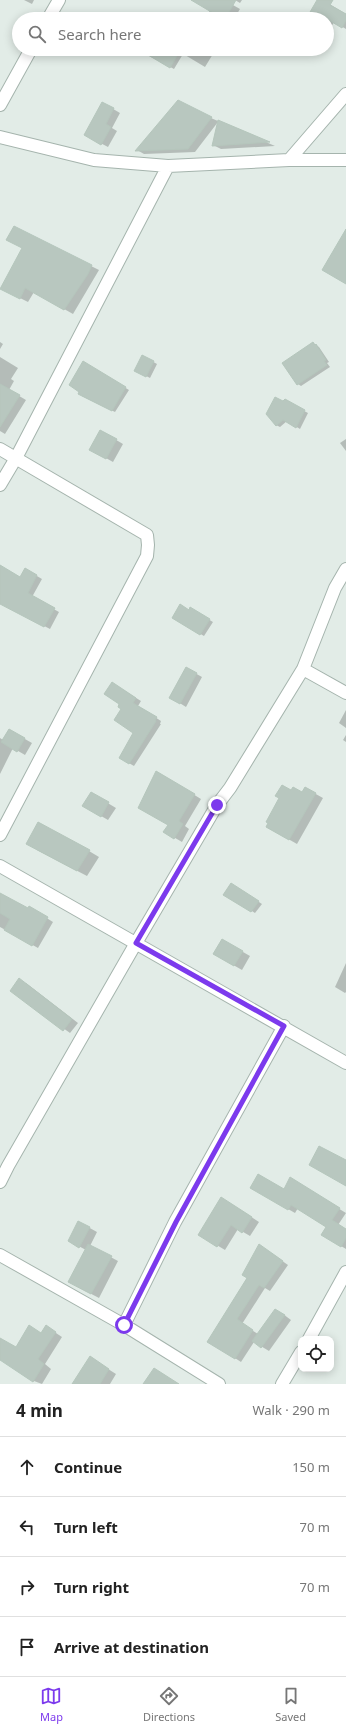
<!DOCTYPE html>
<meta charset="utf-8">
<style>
:root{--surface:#fff;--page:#f2f2f2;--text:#222;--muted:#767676;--line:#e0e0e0;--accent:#7c3aed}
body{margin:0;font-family:"Noto Sans",sans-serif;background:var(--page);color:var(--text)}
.controls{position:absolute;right:12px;bottom:12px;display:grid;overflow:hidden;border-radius:8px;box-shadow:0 2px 10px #0003}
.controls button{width:36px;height:36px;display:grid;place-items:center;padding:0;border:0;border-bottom:1px solid var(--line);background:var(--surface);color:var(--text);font:20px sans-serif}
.stop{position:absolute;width:12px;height:12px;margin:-9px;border:3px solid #7c3aed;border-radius:50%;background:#fff}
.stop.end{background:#7c3aed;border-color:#fff;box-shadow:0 1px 4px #0008}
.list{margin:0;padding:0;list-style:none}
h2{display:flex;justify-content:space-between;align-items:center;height:52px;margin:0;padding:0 16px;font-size:17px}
h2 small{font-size:13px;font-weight:400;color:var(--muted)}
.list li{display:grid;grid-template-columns:26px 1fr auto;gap:12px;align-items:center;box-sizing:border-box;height:60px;padding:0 16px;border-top:1px solid var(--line)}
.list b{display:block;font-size:15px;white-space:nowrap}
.list em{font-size:13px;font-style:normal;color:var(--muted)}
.icon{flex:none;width:22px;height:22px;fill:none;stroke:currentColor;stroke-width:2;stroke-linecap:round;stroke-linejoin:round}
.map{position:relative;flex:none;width:346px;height:1384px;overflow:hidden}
.search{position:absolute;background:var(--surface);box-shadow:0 2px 10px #0003;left:12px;right:12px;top:12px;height:44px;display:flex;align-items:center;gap:10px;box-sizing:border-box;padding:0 14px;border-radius:22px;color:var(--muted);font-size:15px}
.sheet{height:292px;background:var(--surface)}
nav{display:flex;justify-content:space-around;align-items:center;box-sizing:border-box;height:56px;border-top:1px solid var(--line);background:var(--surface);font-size:11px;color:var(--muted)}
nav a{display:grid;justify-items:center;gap:2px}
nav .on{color:var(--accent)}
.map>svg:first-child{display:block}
</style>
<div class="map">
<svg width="346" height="1384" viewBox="0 0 346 1384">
<rect width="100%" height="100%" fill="#e2ece7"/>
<path fill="#0003" d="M24,0H34L32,4Z
M193,0H224L240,9L234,19H205L210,10Z
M235,0H242L240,3Z
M319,0H323L346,14V29L334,22L327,34V19H307Z
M136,49H175L183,54L174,69Z
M188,49H216L205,67L185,55Z
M103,103L120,113L112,128L117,131L108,147L85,135Z
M211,118L275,146L221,149L213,145L218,122L195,152L144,154L137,150Z
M91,266L99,270L73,314L34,292L28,302L10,293Z
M0,342L3,344L0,349Z
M313,343L319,347L329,362L327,363L330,367L301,386L298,384Z
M143,356L157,364L150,378L135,370Z
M0,357L18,368L11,379L14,381L9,390L26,400L5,434L0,431Z
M83,362L129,390L115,412L82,396Z
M285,401L308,413L300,429L287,421L280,427L276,425Z
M101,431L123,444L113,462L97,453Z
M346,439V451L340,443Z
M0,566L21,578L25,569L42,579L32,597L59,612L50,629L0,603Z
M191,609L213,622L204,636L173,618L190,611Z
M186,668L202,677L186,707L170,697Z
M117,686L141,701L138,706L161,721L160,724H161L134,766L120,758L135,733L120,704Z
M346,710V728L339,723Z
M9,730L32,743L25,755L13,748L0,774V738L3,740Z
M346,735V742L343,740Z
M157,772L201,799L185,826L189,829L182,842L165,832L169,825Z
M305,788L323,798L297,844L267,827L291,791L303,793Z
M91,793L116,808L108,820L84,806Z
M37,850L89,851L99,857L87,876Z
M231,884L262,904L255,913L225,894Z
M0,894L28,910L29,907L53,922L38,948L0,927Z
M222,940L250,956L242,970L214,954Z
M346,963V992L345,993L335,987Z
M26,983L78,1023L70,1033L12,991Z
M290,1179L346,1213L338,1225L346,1230V1249L323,1235L327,1227L298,1208L295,1213L251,1188L284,1190Z
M229,1203L259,1222L250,1236L238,1229L225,1250L200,1235Z
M79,1222L97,1232L90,1246L118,1261L99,1298L76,1286L86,1250L69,1241Z
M265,1249L288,1265L270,1291L265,1288L242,1324L258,1334L283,1314L291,1320L269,1351L254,1342L241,1362L209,1341Z
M53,1331L62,1337L45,1364L51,1369L42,1384L34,1381L0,1359V1339L16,1348L41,1334Z
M97,1362L116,1374L110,1384H77Z"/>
<path fill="#b8c7bf" stroke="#b5c6bc" d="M191,0H236L225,19H223Z
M317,0H333L330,5L346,14V20L342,28L327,19H306Z
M138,49H181L170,68Z
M178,100L212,117L188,149L135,151Z
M102,102L114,108L106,124L111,127L101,145L84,135Z
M218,120L270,142L212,146Z
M14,226L92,265L88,274L64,310L25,288L20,299L0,289L22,248L6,240Z
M346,229V284L322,270Z
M313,342L315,345L316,344L326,360L324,361L327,365L297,385L282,363Z
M142,355L154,361L146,377L134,371Z
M83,361L126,387L112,411L78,394L79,392L69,385Z
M0,384L20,395L0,427Z
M275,397L283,401L285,399L305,410L296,428L283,420L276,426L266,414Z
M100,430L117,439L106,459L89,450Z
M0,565L20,577L25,568L37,575L28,593L55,608L44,627L0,604Z
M180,604L189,610L190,607L210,619L200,635L172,618Z
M186,667L197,673L180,704L169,698Z
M112,682L136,698L133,703L157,717L155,720L156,721L129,764L119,758L133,733L114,720L121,709L118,707L119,704L104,694Z
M9,729L25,738L17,752L1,742Z
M156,771L195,794L179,821L183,824L174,839L163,832L168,825L138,808Z
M282,785L291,790L293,787L302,792L305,787L316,793L289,840L266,827L268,823L266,822L279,798L275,796Z
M91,792L109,802L101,817L82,806Z
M38,822L90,850L77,871L26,844Z
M231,883L259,901L251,912L223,895Z
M0,893L28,908L29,906L48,917L32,946L4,930L10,919L0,913Z
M222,939L243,951L234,966L213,954Z
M19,978L72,1019L63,1031L10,991Z
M319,1146L346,1160V1186L309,1165Z
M258,1174L284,1189L290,1177L340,1208L332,1220L346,1229V1238L341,1247L321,1235L326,1227L291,1205L288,1210L250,1188Z
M221,1197L252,1217L242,1233L231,1225L217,1247L198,1235Z
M78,1221L90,1227L79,1248L68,1241Z
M88,1244L112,1256L91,1294L68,1282Z
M259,1244L283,1261L264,1288L259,1285L237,1319L253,1330L235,1359L207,1342L247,1278L242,1275Z
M275,1309L285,1315L261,1348L252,1341Z
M29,1325L41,1333L46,1325L56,1332L38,1359L44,1364L33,1382L0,1360V1338L16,1347Z
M90,1356L109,1369L100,1384H72Z
M154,1368L179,1384H143Z"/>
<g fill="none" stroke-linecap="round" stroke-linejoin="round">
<g stroke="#a5b4ad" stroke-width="14">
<path id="minor" d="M48,19L59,0
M0,105L31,49
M0,137L94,160L168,166L289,160H346
M289,160L346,94
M0,449L147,535L148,545L147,556L0,835
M0,485L16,458L168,166
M346,569L335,588L303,669L346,693
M0,866L346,1063
M0,1182L8,1166L136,943L217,805L230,788L303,669
M0,1255L124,1325L219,1384
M124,1325L175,1222L284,1026
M309,1339L346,1272
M282,1384L301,1352"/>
</g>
<use href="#minor" stroke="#fff" stroke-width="12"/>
</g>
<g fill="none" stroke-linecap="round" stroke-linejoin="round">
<path stroke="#7c3aed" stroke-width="5" d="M124,1325L176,1222L284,1026L136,943L217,805"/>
</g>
</svg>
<div class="controls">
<button><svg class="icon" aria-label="locate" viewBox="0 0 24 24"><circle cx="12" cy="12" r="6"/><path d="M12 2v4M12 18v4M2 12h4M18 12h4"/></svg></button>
</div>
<div class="stop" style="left:124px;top:1325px"></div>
<div class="stop end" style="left:217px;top:805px"></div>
<div class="search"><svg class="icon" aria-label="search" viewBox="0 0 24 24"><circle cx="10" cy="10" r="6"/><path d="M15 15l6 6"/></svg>Search here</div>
</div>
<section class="sheet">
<h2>4 min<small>Walk · 290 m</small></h2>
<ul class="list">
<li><svg class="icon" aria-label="ahead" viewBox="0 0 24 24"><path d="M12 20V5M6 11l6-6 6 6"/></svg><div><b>Continue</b></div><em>150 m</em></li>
<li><svg class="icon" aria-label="left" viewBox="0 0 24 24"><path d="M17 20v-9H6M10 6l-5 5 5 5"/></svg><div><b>Turn left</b></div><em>70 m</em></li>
<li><svg class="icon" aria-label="right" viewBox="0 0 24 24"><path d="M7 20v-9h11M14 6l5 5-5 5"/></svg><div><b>Turn right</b></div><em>70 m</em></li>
<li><svg class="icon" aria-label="arrive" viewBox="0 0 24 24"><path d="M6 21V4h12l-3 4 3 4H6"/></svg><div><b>Arrive at destination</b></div></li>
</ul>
</section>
<nav>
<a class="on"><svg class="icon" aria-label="map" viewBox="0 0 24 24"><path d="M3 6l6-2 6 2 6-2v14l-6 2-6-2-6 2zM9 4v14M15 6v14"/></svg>Map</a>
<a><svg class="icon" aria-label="directions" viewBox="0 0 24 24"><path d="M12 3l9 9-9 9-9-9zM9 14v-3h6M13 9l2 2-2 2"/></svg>Directions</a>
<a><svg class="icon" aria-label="saved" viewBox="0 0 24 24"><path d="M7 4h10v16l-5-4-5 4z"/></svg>Saved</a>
</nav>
